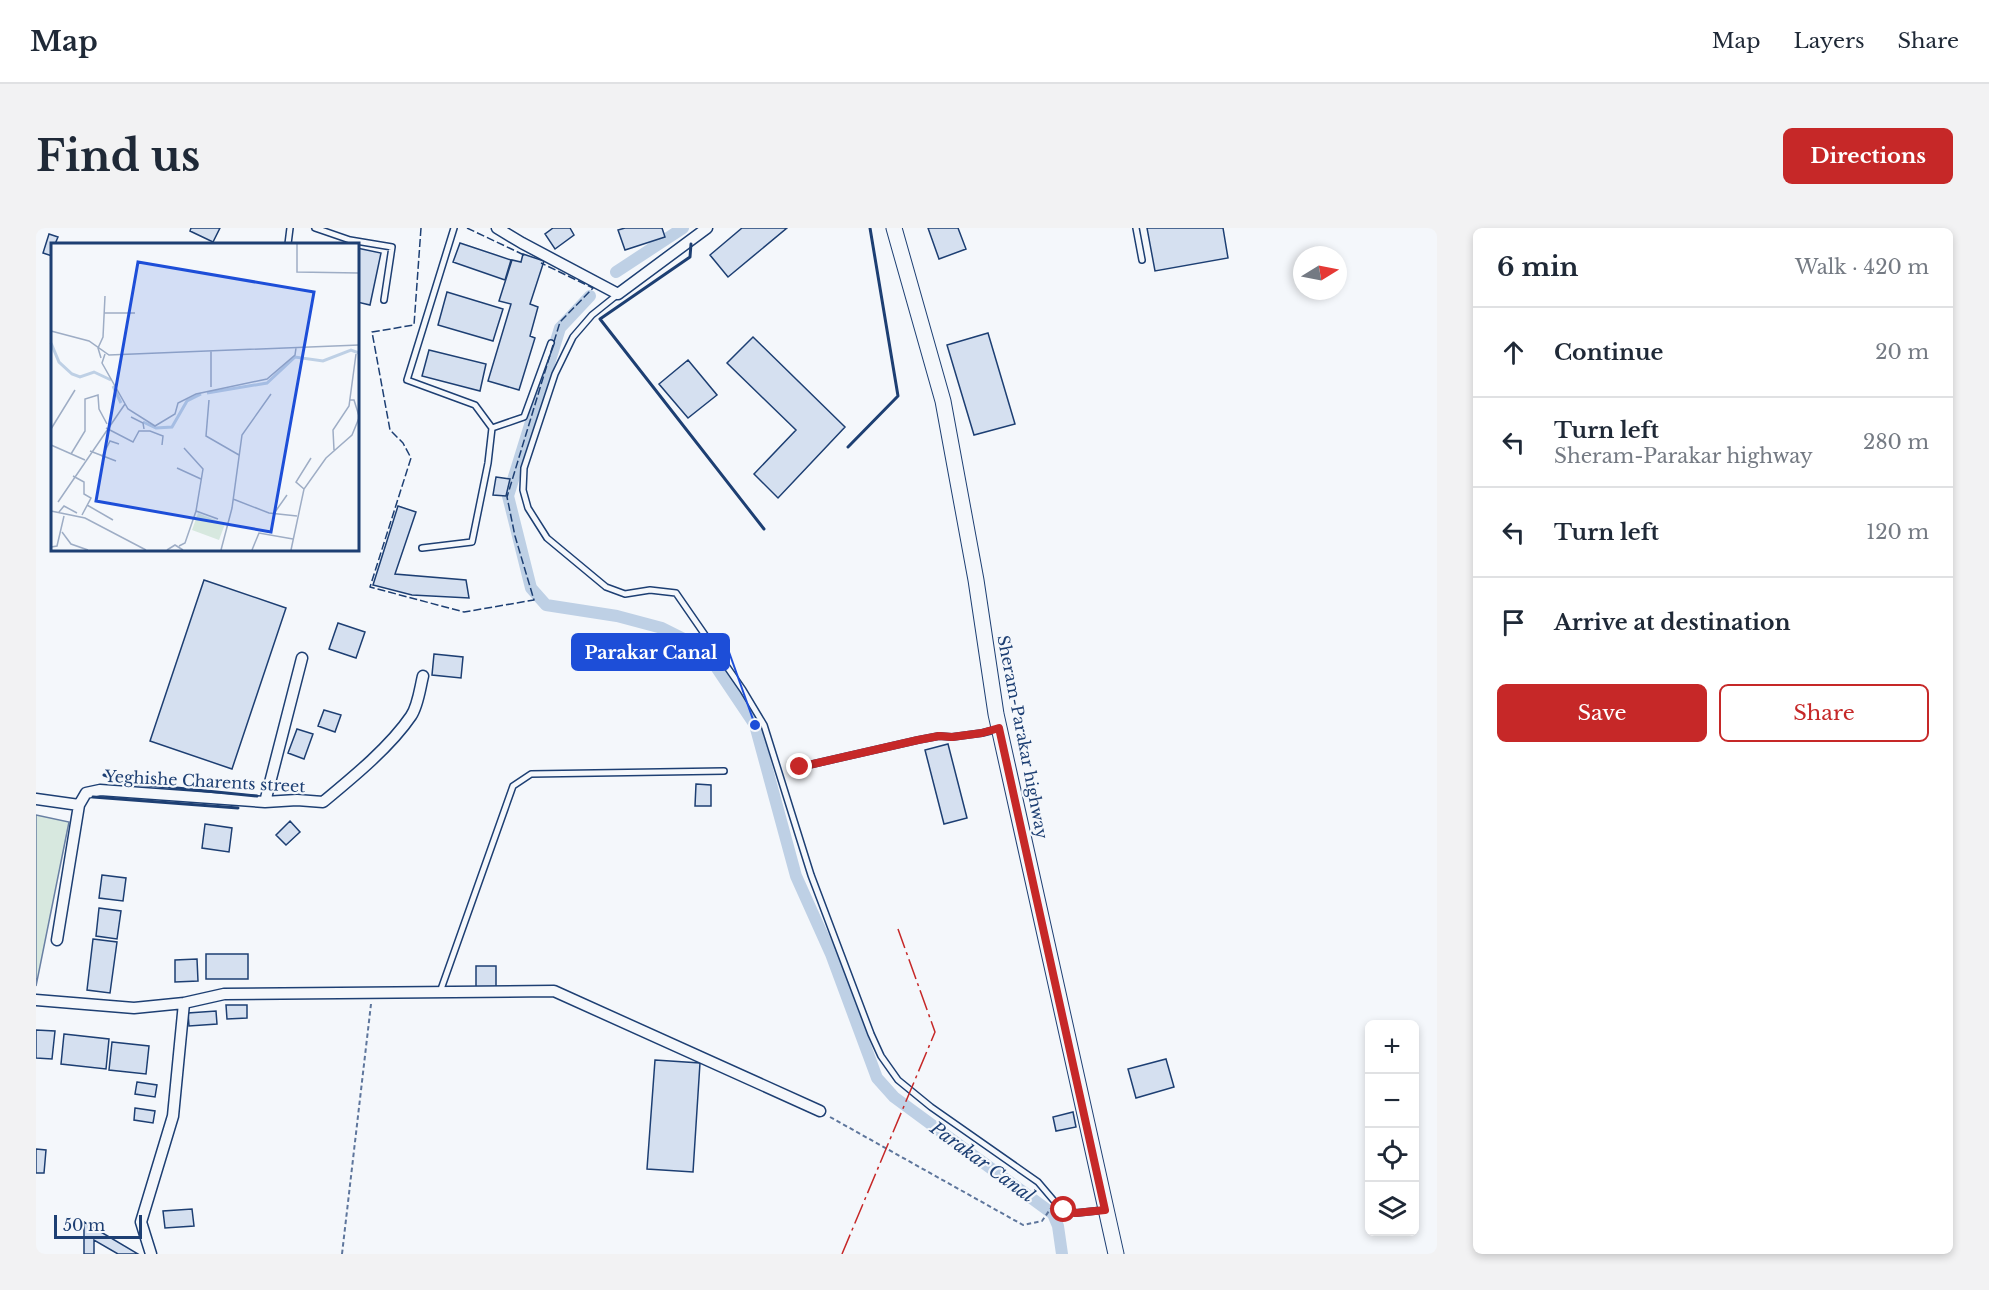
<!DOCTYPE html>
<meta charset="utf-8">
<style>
:root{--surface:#fff;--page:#f2f2f3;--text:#1f2937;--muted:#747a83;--line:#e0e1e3;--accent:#c62828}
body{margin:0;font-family:"Libre Baskerville",serif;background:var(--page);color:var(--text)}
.controls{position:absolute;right:18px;bottom:18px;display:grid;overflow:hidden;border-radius:9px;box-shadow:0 3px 9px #0003}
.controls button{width:54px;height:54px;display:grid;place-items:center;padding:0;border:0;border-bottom:2px solid var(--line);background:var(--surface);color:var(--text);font:30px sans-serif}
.compass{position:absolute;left:1257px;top:18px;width:54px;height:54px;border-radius:50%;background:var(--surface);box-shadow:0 3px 9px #0003;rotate:80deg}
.scale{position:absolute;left:18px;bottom:15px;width:88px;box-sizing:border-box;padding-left:6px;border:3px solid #1d3f73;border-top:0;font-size:16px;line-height:21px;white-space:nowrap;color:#1d3f73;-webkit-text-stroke:4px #f4f7fb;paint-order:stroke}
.stop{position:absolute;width:18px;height:18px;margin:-14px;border:4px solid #c62828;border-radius:50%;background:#fff}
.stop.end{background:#c62828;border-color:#fff;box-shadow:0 2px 6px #0008}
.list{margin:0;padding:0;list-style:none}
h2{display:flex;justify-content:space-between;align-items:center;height:78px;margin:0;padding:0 24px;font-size:26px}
h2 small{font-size:20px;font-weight:400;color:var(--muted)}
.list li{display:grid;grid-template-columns:39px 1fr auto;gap:18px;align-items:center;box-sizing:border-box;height:90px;padding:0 24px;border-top:2px solid var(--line)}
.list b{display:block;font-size:22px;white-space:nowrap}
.list p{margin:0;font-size:20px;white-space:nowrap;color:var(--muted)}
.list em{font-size:20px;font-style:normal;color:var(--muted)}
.actions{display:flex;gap:12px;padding:18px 24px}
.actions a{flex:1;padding:14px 0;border:2px solid var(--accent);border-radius:9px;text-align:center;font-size:21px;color:var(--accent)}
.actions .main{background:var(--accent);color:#fff}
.icon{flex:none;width:33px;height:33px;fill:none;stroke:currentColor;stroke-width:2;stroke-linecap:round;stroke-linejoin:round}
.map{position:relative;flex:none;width:1401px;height:1026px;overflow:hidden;border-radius:9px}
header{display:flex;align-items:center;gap:36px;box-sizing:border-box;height:84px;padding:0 30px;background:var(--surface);border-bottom:2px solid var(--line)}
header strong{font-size:28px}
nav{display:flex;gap:33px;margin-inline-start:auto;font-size:21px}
.intro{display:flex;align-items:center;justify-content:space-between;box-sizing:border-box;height:144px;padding:0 36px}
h1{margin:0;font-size:42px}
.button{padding:15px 27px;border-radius:9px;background:var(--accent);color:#fff;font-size:21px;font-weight:700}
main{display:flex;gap:36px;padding:0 36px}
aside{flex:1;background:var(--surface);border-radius:9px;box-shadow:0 3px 9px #0003}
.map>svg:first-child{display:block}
</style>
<header>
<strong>Map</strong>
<nav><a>Map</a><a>Layers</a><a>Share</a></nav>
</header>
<div class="intro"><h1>Find us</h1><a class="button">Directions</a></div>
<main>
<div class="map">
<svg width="1401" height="1026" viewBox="0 0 1401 1026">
<rect width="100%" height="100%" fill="#f4f7fb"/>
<path fill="#d7e8df" stroke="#687fa3" stroke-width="1.5" d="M0,587L33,594L0,758Z"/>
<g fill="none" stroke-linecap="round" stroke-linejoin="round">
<path stroke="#bed0e5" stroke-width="12" d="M580,44L647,0
M554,68L524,100L472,268L495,360L510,377L581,388L626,400L656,415L676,433L719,497L760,648L795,726L841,850L858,869L1017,986L1022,998L1026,1026"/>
</g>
<path fill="#d5e0f0" stroke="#1d3f73" stroke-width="1.5" d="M155,0H184L177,14L154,3Z
M517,0H534L538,7L519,21L509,6Z
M589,0H626L629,9L589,22L582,2Z
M706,0H751L692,49L674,27Z
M892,0H922L930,21L903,31Z
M1111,0H1187L1192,30L1119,43Z
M13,6L22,9L19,16H16V28L7,25Z
M424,15L475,32L469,52L417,34Z
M321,20L345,25L334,77L321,74Z
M487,26L508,33L494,76L502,79L494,108L499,110L483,162L452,153L475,76L463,73L476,32L485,34Z
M411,64L467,81L457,113L402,97Z
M952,105L979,196L938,207L911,117Z
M717,109L809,199L742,270L718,246L760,202L691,135Z
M393,122L450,136L444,163L386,148Z
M652,132L681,167L652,190L623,156Z
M460,249L474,251L470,268L457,267Z
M362,278L380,284L359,346L430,352L433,370L376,367L337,357Z
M168,352L250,380L196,541L114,513Z
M302,395L329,404L320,430L293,421Z
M398,426L427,429L425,450L396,447Z
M288,482L305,487L299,504L282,498Z
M261,501L277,506L268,531L252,525Z
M912,516L931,590L908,596L889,522Z
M660,556L675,557V578H659Z
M254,593L264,604L250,617L240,607Z
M169,596L196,600L193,624L166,620Z
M66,647L90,650L87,673L63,670Z
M63,680L85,683L81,711L60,708Z
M57,711L81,714L74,765L51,762Z
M170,726H212V751H170Z
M161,731L162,753L139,754V732Z
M440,738H460V760H440Z
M190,777H211V790L191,791Z
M180,783L181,796L153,798L152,785Z
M0,802L19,803L16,831L0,830Z
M28,806L73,811L70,841L25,836Z
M76,814L113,818L110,846L73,842Z
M1130,831L1138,859L1100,870L1092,841Z
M619,832L664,835L657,944L611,941Z
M101,854L121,857L119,869L99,866Z
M99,880L119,883L117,895L98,892Z
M1037,884L1040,899L1020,903L1017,889Z
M0,921L10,922L8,945H0Z
M156,981L158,998L129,1000L127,983Z
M48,994L102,1026H82L58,1012V1026H48Z"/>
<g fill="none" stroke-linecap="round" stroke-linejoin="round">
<g stroke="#1d3f73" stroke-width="8">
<path id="lane" d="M279,0L314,12L356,19L348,72
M1100,0L1106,32
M252,16L254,0
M581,67L556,87L537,109L519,146L488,240L487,262L492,280L511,310L570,359L589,366L614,362L640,365L707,462L728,497L775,647L835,806L845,828L862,852L895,879L1002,954L1019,974L1028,982L1040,985L1068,982
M456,200L488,189L515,115
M386,320L436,314L452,235L456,200L439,177L371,152L418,0
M764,539L882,512L903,508L916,509L946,505L962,501
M404,764L477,558L495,546L688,543"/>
</g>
<g stroke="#1d3f73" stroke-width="13">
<path id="street" d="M461,0L486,15L582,66L671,0
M0,571L43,577L50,565L64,562L229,574L261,572L287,574C316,550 354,519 375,488C382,478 384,460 387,448
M229,574L266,430
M21,712L43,577
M0,772L98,780L148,775L188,766L518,763L784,883
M115,1026L105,994L137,888L148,775"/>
</g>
<g stroke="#1d3f73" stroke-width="17">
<path id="secondary" d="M858,0L907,173L940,352L960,486L1080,1026"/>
</g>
<path stroke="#5e769c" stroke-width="2" stroke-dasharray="4.5 3" stroke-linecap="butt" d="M794,889L987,997L1006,993L1015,980
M306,1026L335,776"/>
<use href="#lane" stroke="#f4f7fb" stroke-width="5"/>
<use href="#street" stroke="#f4f7fb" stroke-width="10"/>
<use href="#secondary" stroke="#f4f7fb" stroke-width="15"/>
<path stroke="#1d3f73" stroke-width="1.5" stroke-dasharray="8 3" stroke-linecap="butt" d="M385,0L378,97L336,104L354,202L367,215L375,230L334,359L428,384L498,372L479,308L471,269L524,94L557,60L505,35
M431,0L488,27"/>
<path stroke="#1d3f73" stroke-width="3" d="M655,16L654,29L564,91L728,301
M812,219L862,168L834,0
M68,547L91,555L221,568
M57,569L202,580"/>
<path stroke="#c62828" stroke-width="1.5" stroke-dasharray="21 4.5 3 4.5" stroke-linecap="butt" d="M806,1026L899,804L862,701"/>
</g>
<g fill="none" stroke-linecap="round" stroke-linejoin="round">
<path stroke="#c62828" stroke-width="8" d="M764,539L882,512L903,508L916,509L946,505L963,500L1069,982L1040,985L1028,982"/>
</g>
<g text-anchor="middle" stroke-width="4.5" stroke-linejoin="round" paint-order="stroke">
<g font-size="16" fill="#1d3f73" stroke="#f4f7fb">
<text transform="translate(987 509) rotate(79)" y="6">Sheram-Parakar highway</text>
<text transform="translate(169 553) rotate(3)" y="6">Yeghishe Charents street</text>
</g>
<g font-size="18" font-style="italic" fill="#1d3f73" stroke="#f4f7fb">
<text transform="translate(946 934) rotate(36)" y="6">Parakar Canal</text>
</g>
</g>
<g transform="translate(15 15)">
<rect width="308" height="308" fill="#f4f7fb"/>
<path d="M147,270L174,281L168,297L141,287Z" fill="#d7e8df"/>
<path fill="none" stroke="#bed0e5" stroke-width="3" d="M0,100L8,119L21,131L29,134L43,129L60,137M62,143L70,160M156,150L216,140L244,114L272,118L300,107L308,110M92,179L105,185L121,184L136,158L150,151"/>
<path fill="none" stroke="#9eadc5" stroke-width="1.5" d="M246,0V29L308,30M53,70H84M0,88L38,98L58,112L308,102M160,108V144M54,111L51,120L77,166L104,183L124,171L127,160L145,151L216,136L244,112L245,105M50,115L47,105L52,94L54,53M158,157L155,193L188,212M299,157H303L308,173M80,174L92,180L93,186M55,185L82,199L88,188H99L112,193L111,202M0,186L24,147M0,202L34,217M283,207L282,187L298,163L305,111M39,208L65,218M20,211L34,188V156L47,152L48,166L56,181M51,214L59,198L68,201M126,225L150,236M22,233L33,239V251L40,255L31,272M253,246L245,239L260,215M182,256L218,270L246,273M7,259L74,161M36,262L62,277M0,268L34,275L95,307M145,268L167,276M8,269L13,263L26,270M224,269L236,252M11,289L20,301L37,307M128,303L134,300L145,268L152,226L133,205M0,304L6,303L13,273M116,307L124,302L132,307M170,307L181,265L191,192L220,151M201,307L208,290L242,296M240,307L253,246L275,215L301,192L308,175"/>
<path fill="#1d4ed8" fill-opacity="0.15" stroke="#1d4ed8" stroke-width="3" d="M87,19L263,49L220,289L45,258Z"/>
<rect width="308" height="308" fill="none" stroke="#1d3f73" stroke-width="3"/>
</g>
<path fill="none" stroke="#1d4ed8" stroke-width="2" d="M719 497L693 424"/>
<circle fill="#1d4ed8" stroke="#f4f7fb" stroke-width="2" cx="719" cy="497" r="6"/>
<rect fill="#1d4ed8" stroke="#1d4ed8" stroke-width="2" x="536" y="406" width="157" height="36" rx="6"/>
<g font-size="18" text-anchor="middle" font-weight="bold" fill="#fff">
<text x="615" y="431">Parakar Canal</text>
</g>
</svg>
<div class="controls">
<button>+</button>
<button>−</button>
<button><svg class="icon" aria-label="locate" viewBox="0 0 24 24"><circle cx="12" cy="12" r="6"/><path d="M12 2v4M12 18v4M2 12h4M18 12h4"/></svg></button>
<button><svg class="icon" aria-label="layers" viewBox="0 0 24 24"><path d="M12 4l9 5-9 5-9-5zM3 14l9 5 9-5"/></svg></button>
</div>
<svg class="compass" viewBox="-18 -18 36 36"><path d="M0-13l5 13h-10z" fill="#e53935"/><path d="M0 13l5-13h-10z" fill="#747a83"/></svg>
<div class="scale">50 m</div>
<div class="stop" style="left:1028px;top:982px"></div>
<div class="stop end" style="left:764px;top:539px"></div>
</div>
<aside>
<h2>6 min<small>Walk · 420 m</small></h2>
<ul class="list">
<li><svg class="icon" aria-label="ahead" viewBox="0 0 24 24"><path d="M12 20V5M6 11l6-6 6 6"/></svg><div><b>Continue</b></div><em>20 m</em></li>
<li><svg class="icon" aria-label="left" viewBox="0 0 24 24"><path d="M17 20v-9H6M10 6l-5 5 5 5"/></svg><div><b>Turn left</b><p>Sheram-Parakar highway</p></div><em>280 m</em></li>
<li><svg class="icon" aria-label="left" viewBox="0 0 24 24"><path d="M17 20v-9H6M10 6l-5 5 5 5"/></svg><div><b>Turn left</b></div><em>120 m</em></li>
<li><svg class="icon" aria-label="arrive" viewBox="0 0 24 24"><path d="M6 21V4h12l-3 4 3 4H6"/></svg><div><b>Arrive at destination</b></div></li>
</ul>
<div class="actions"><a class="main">Save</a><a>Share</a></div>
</aside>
</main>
